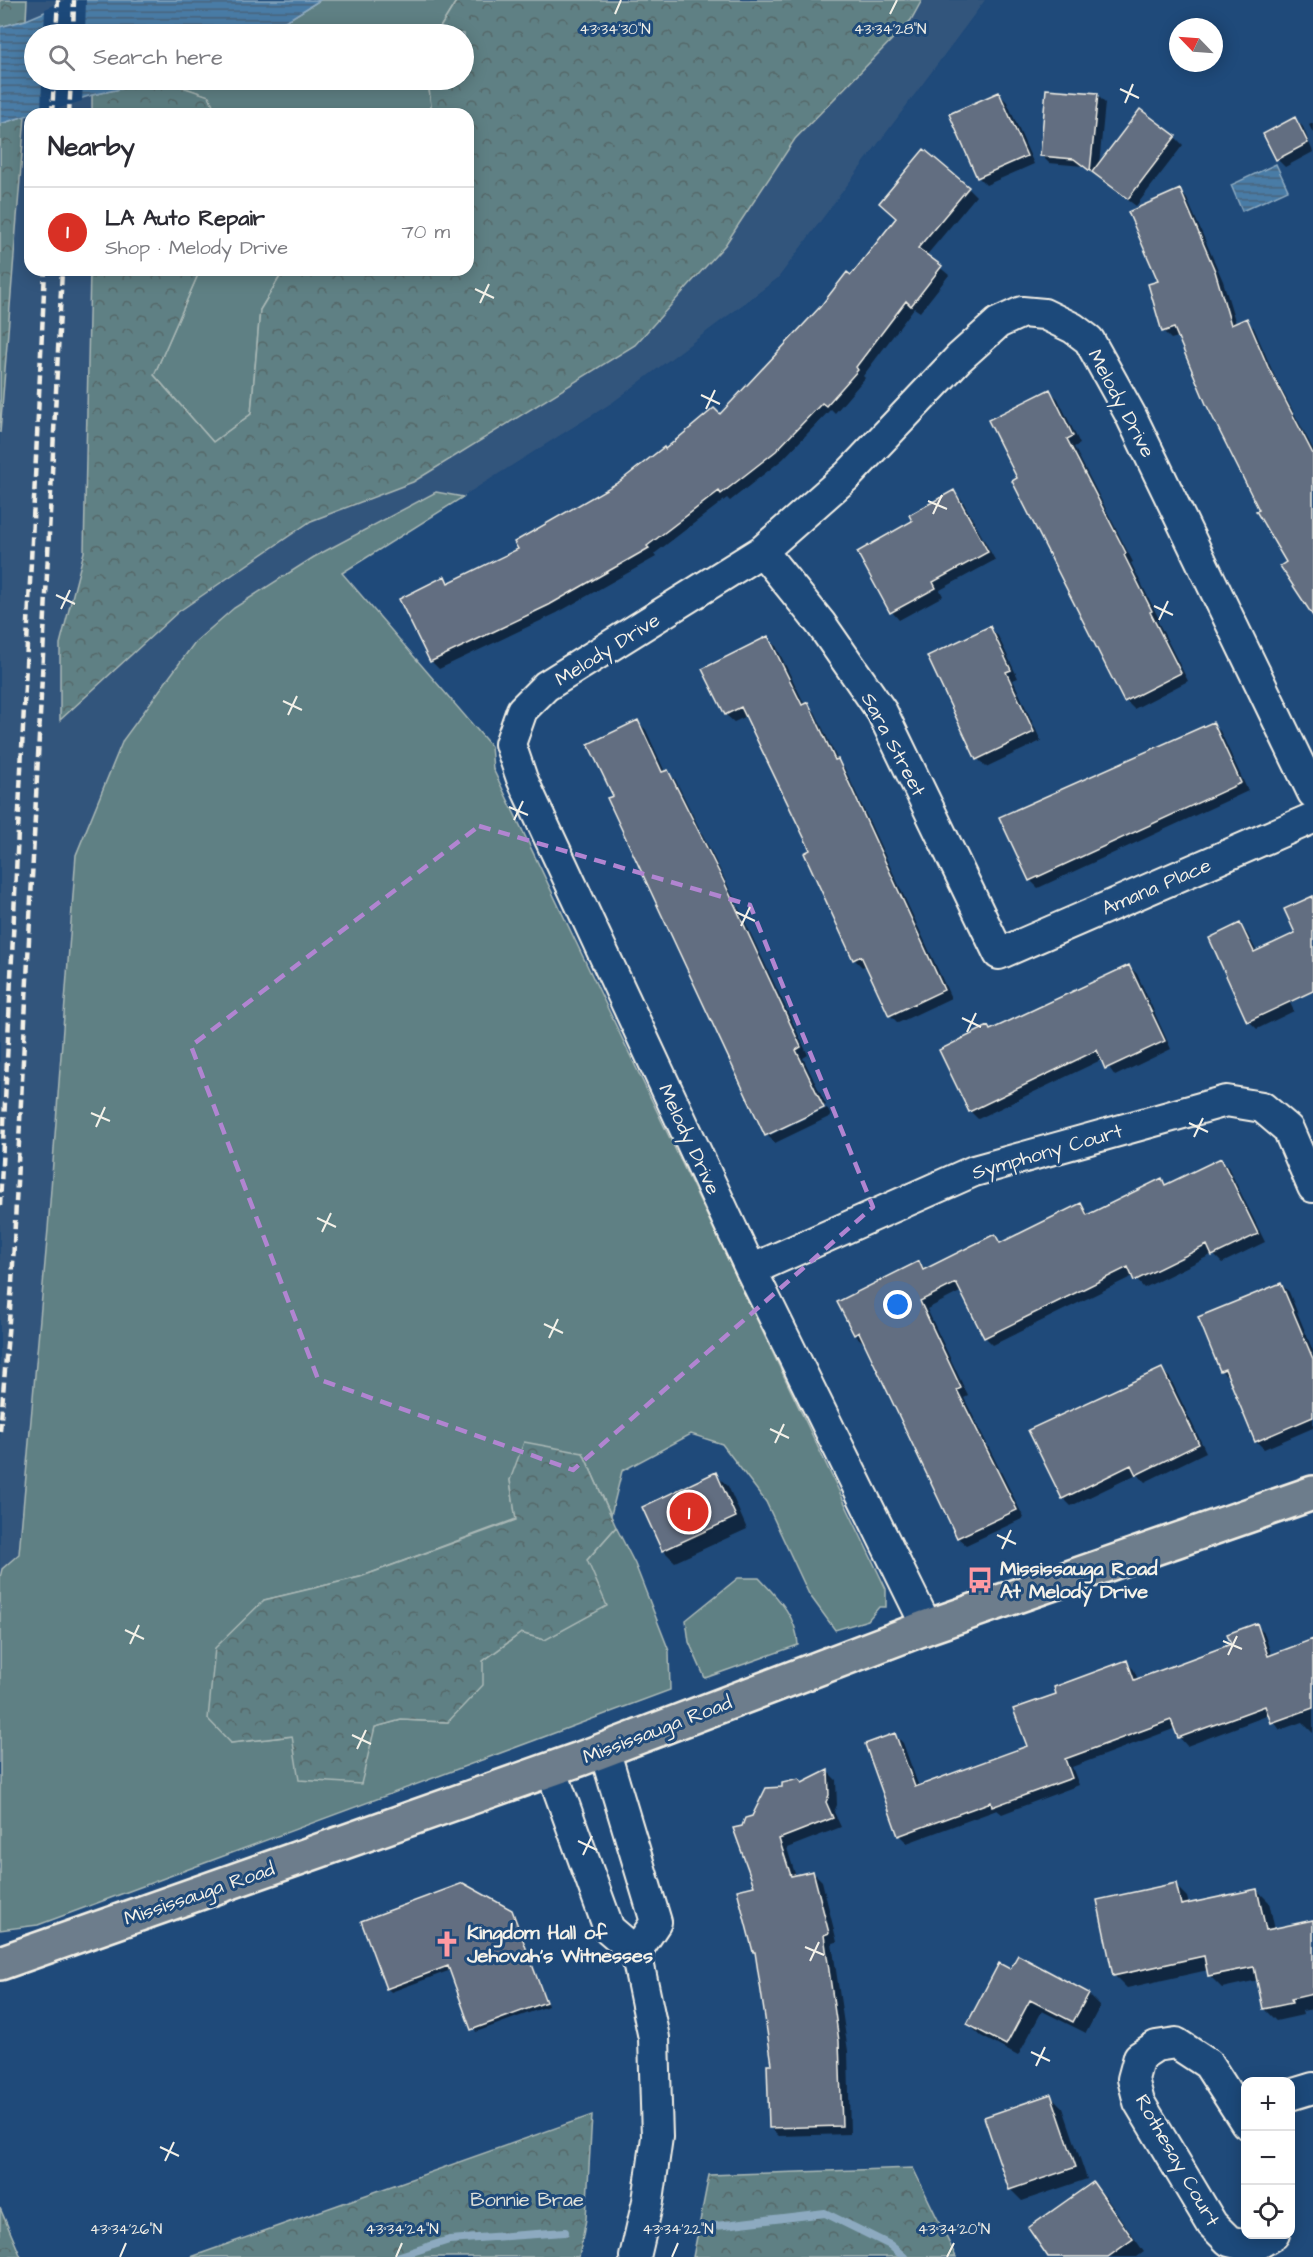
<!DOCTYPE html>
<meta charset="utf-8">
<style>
:root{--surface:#fff;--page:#f2f2f3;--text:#2b2b33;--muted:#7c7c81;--line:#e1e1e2;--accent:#d93025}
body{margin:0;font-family:"Architects Daughter",sans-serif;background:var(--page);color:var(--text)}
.controls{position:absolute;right:18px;bottom:18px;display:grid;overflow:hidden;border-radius:12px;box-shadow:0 3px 15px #0003}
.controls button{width:54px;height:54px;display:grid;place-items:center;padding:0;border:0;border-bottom:2px solid var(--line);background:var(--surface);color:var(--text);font:30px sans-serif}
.compass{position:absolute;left:1169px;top:18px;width:54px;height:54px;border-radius:50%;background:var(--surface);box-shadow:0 3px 15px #0003;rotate:295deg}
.you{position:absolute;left:898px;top:1305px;width:21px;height:21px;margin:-15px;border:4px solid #fff;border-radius:50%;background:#1a73e8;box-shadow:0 0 0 9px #1a73e833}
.badge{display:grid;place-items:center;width:39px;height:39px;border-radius:50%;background:var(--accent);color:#fff;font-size:20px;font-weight:700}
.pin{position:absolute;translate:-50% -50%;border:3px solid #fff;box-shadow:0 2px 6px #0006}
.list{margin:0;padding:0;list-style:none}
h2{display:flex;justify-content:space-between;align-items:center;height:78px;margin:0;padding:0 24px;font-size:26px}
h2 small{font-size:20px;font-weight:400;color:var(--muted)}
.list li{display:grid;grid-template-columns:39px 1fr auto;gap:18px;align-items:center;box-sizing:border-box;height:90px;padding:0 24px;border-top:2px solid var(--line)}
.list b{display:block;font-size:22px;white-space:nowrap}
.list p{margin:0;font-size:20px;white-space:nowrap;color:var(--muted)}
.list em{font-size:20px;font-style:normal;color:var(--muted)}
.icon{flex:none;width:33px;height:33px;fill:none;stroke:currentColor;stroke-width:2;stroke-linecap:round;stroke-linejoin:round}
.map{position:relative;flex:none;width:1313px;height:2257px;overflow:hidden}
.search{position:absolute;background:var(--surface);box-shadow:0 3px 15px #0003;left:24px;top:24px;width:450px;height:66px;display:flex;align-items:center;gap:15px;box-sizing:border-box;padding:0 21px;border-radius:33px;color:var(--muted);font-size:22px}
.panel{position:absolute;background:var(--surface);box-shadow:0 3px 15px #0003;left:24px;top:108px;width:450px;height:168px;border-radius:18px}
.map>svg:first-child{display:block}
</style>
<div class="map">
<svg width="1313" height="2257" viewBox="0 0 1313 2257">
<defs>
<pattern id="forest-crowns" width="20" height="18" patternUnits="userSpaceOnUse" patternTransform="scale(1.5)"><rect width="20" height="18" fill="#5f8084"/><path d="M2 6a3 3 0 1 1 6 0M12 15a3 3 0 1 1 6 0" fill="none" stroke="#556768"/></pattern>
<pattern id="water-rules" width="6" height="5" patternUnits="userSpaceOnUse" patternTransform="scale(1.5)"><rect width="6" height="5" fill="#497ba6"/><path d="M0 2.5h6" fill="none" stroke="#49647b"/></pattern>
</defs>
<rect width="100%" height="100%" fill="#1f4a7a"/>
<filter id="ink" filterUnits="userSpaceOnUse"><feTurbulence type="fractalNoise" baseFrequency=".0167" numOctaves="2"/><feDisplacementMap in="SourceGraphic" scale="12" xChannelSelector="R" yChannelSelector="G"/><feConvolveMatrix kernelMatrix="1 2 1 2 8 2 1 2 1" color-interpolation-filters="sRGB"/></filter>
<g filter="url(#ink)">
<path fill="#33557c" d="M27,0H73L26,20Z
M922,0H985L778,278L613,402L463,496L436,492L314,557L48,1229L19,1554L2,1569L0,1577V433L25,116L30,115V270H90L84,552L60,644L61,719L178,612L311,521L413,482L725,245L795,139L911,20Z
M92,95V114H32Z"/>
<path fill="#5f8084" stroke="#aab8b6" stroke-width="1.5" d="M320,0H457L436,34H257L291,18Z
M162,80H428L432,114H217L208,96Z
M200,270H284L260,310L251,414L213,442L154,375Z
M436,492L463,497L342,573L491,746L493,769L886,1589V1607H879L868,1620L835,1630L809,1594L766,1502L722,1444L691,1434L622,1471L611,1515L583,1453L510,1480L516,1519L360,1577L264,1600L231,1743L375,1727L401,1720L448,1722L483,1661L521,1633L545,1640L587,1560L616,1527L635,1564L669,1651L670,1690L38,1925L0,1930V1577L2,1569L19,1554L48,1229L76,855L123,740L195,642L234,608L314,557Z
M738,1578H759C777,1597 797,1616 798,1645L705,1678L689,1642L686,1620Z"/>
<path fill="url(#forest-crowns)" stroke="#aab8b6" stroke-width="1.5" d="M0,0H27L26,20L0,27Z
M457,0H922L911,20L795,139L725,245L635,345L413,482L311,521L178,612L60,720V644L84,552L90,270H200L154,375L213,442L251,414L260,310L284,270H468V114H432L428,80H464V34H436Z
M162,80L209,96L217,114H92V95Z
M25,116L0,433V124Z
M524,1442L583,1453L616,1527L587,1560L607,1606L545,1640L521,1633L483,1661V1685L448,1722L401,1720L375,1727L361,1784L299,1780L292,1736L231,1743L208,1719L215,1648L264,1600L360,1577L516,1520L510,1480Z
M592,2115L586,2219L579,2257H191Z
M913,2168L956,2257H693L709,2175Z
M0,2208L21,2257H0Z"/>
<path fill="url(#water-rules)" stroke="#8daac0" stroke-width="1.5" d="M73,0H320L291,18L257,34H34V80H162L92,95L0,124V27L26,20Z
M1276,164L1288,190L1242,211L1231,185Z"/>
<path fill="#1f4a7a" d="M66,0H86L85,34H44L45,9Z
M42,80H83L82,101L41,114Z"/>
<path fill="#0007" d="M999,94L1007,102L1034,164L986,185L978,177Z
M1097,95L1105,103L1099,165L1175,137L1183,145L1136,206L1083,166L1049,163L1041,155Z
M1295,119L1303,127L1313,152L1285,167L1277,159Z
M1313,123V133L1309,125Z
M968,188L976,196L926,256L949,275L920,312L914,308L863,376L865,378L835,413L831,409L783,459L730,501L727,498L654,554L656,557L557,613L439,669L431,661L444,578L450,584L520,550L720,416L852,277Z
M1180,191L1187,199L1223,281L1236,324L1246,320L1254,328L1275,377L1313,449V614L1178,337L1171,339L1163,331L1160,282Z
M1050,391L1058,399L1080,444L1074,447L1133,562L1131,563L1159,619L1157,620L1188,681L1134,709L1126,701L1014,481L1019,479Z
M954,492L962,500L995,560L940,590L943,596L899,620L892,612L914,522Z
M990,628L998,636L1018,678L1013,680L1041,741L986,767L978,759Z
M768,638L776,646L805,705L807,704L815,712L839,763L845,769L951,998L898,1023L890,1015L867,965L862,967L854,959L812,851L747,716L734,722L726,715L704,670Z
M638,722L646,730L665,772L675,779L731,892L808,1055L803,1058L826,1105L768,1133V1136L615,796Z
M1212,724L1220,731L1248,791L1038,888L1030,880Z
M1313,898L1312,992L1290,1003L1294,1011L1257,1029L1249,1021L1239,925L1247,933L1257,952L1297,934Z
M1129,966L1137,974L1171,1049L1115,1076L1103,1059L978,1119L970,1111L988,1027L992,1031Z
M827,1108L831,1116L775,1143L768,1136Z
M1221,1159L1228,1167L1265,1242L1222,1263L1213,1254L1144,1288L1133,1276L993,1345L985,1337L962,1291L927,1309L968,1396L964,1398L1024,1518L966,1545L958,1538L865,1341L863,1342L856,1336L867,1330L865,1328L856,1335L839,1303L918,1263L926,1270L995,1236L1003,1244L1081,1205L1090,1215L1161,1180L1167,1186Z
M1281,1284L1289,1292L1313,1351V1428L1264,1449L1256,1441L1229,1378L1221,1370Z
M1162,1370L1170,1378L1206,1452L1145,1482L1137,1474L1071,1506L1063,1498Z
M715,1474L728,1486L747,1529L675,1562L663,1550Z
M1256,1625L1264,1633L1272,1656L1313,1641V1733L1302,1722L1280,1730L1269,1715L1187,1746L1180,1738L1176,1728L1072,1767L1079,1785L1002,1814L997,1810L907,1843L899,1835L895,1735L903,1743L919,1787L1029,1747L1058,1694L1127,1662L1134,1670L1138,1680L1233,1645Z
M828,1772L836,1780L837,1805L834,1812L841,1827L787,1848L796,1877L813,1872L822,1881L837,1942L832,1943L848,2051L850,2134L779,2136L770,2127L773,2065L757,1955L754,1952L756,1887L743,1827L803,1784Z
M1175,1885L1187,1897L1189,1905L1257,1890L1269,1902L1275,1930L1313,1922V2009L1302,2011L1303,2015L1276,2021L1264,2009L1258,1980L1222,1988L1210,1976L1208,1970L1127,1988L1114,1975Z
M511,1911L515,1915L548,2006L476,2032L451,1970L391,1992L387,1988Z
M1011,1971L1088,1994L1100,2006L1086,2033L1042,2011L1018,2056L981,2036L968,2024Z
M1051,2096L1063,2108L1087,2179L1022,2201L1010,2189Z
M1093,2184L1105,2196L1144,2252L1137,2257H1050Z"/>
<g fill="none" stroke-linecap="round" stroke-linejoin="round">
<path stroke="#8daac0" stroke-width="8" d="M716,2226L825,2213L890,2245L904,2257
M397,2257L449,2240L565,2232"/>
</g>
<path fill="#626e81" stroke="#f4f1e8" stroke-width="1.5" d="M1046,89L1098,93L1090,171L1074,159L1040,156Z
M999,92L1027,156L977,178L949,114Z
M1140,109L1176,136L1128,199L1092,172Z
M1295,117L1308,143L1276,160L1263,134Z
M924,149L969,187L918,248L942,266L911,306L906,301L856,367L858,370L826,406L822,403L776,451L721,494L719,491L647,546L649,548L549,605L430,662L399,599L445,576L448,583L518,549L514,542L619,482L664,447L665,449L714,408L720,414L820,307L847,272L851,275L896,218L879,203Z
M1180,189L1215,271L1231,325L1247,318L1268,367L1313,454V616L1280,566L1286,562L1256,511L1259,510L1206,404L1174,328L1162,332L1148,284L1158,281L1128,212Z
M1050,389L1073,436L1067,439L1126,553L1124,555L1152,611L1150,612L1181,673L1124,702L1012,481L1017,478L988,420Z
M954,490L988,552L933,582L936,588L890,613L857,552L912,521L909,515Z
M990,626L1011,670L1006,672L1034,732L976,760L927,656Z
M768,636L802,705L808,702L835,760L838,759L944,990L889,1016L861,956L853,960L804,853L810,850L741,707L725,715L702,669Z
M638,720L662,772L668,770L724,882L801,1047L796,1050L824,1108L765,1136L607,798L613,796L588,744Z
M1213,722L1241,783L1029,881L999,817Z
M1313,896V991L1247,1022L1209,938L1240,923L1254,952L1295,933L1284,909Z
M1129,965L1165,1041L1105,1069L1097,1050L969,1112L939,1050L988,1026L990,1030Z
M1221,1158L1258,1234L1212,1256L1207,1245L1134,1281L1128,1267L984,1338L956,1283L920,1301L961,1388L957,1390L1017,1510L957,1538L859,1332L854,1335L837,1302L919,1261L923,1270L995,1234L1000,1243L1081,1203L1087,1215L1162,1178L1165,1185Z
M1281,1283L1313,1359V1417L1255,1442L1225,1369L1220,1371L1198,1317Z
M1162,1368L1199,1444L1136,1475L1131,1465L1062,1499L1028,1430Z
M716,1472L736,1517L662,1551L642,1507Z
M1257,1623L1268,1656L1313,1639V1708L1271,1723L1265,1706L1178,1738L1171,1720L1065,1759L1072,1778L992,1807L991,1802L898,1836L865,1744L895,1733L915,1787L1027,1746L1013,1709L1056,1694L1054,1687L1127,1660L1134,1680L1231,1644L1227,1634Z
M828,1770L829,1795L826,1802L833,1818L779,1839L791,1876L813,1871L829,1933L824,1935L839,2041L842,2126L769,2128L767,2064H772L755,1952H753L737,1890L754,1886L733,1828L742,1826L745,1818L752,1816L766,1788L782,1787V1783L799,1779L802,1783Z
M463,1883L512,1910L546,2002L471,2030L448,1966L386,1989L361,1921Z
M1176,1883L1181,1905L1257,1889L1266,1930L1313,1920V1994L1291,1999L1292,2003L1263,2009L1254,1967L1208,1976L1204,1956L1113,1976L1097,1900Z
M1018,1955L1089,1993L1073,2022L1030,2000L1006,2045L967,2024L999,1963L1010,1969Z
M1051,2094L1076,2167L1009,2190L984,2117Z
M1093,2182L1133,2239L1108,2257H1048L1028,2228Z"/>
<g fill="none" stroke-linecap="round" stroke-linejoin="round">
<g stroke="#f4f1e8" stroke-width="34">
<path id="minor" d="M762,551L821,624L882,712L999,954L1313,818
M751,1270L974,1171L1226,1101L1262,1107L1288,1129L1313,1187
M927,1627L751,1270L522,779L510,744L522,710L546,686L762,551L848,475L959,358L998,323L1022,312L1044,314L1073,328L1089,340L1130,414L1313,793
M604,1749L656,1922L636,1952
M551,1769L609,1929L636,1952L654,2038L657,2137L648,2201L635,2257
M1290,2095L1313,2088
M1246,2123L1208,2064L1176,2043L1156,2046L1139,2057L1133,2079L1139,2102L1212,2224L1229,2241L1253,2247L1274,2234"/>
</g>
<g stroke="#f4f1e8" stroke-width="38">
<path id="major" d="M0,1963L580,1759L927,1627L1313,1493"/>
</g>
<use href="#minor" stroke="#1f4a7a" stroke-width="30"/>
<use href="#major" stroke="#6d7d8c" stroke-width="33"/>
<path stroke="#f4f1e8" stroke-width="4.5" stroke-dasharray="9 4.5" stroke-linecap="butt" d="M56,34L58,0
M73,34L74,0
M52,114L54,80
M69,114L71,80
M0,1206L45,270
M0,1431L12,1284L62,270"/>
</g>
</g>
<path fill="none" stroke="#b185d1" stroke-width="4.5" stroke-dasharray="12 8" stroke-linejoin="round" d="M479,826L750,905L873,1207L573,1470L318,1379L191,1046Z"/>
<path fill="none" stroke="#f4f1e8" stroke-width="2" d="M615,14L621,0M890,14L897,0M1120,89L1139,98M1125,103L1133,84M475,289L494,298M480,303L489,284M701,395L720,404M706,409L715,390M928,501L947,509M933,514L942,495M56,595L75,604M1154,606L1173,615M61,609L70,590M1159,620L1168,601M283,701L302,710M288,715L297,696M509,807L528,815M514,820L523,801M736,912L755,921M741,926L750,907M962,1018L981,1027M967,1032L976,1013M91,1113L110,1121M1189,1123L1208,1132M96,1127L105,1107M1194,1137L1203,1118M317,1218L336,1227M322,1232L331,1213M544,1324L563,1333M549,1338L558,1319M770,1429L789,1438M775,1443L784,1424M997,1535L1016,1544M1002,1549L1011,1530M125,1630L144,1639M1223,1641L1242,1649M130,1644L139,1625M1228,1655L1237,1636M352,1735L371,1744M357,1749L366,1730M578,1841L597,1850M583,1855L592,1836M805,1947L824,1955M810,1961L819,1942M1031,2052L1050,2061M1036,2066L1045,2047M160,2147L179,2156M165,2161L174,2142M120,2257L126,2243M396,2257L402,2243M672,2257L678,2243M947,2257L954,2243"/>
<defs>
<g id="bus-bare" transform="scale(2.07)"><path d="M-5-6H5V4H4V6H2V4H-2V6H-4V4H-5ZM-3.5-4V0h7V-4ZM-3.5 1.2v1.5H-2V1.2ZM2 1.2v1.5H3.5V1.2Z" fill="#ff9aa2" stroke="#1f4a7a" stroke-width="2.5" paint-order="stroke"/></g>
<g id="church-bare" transform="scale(2.07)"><path d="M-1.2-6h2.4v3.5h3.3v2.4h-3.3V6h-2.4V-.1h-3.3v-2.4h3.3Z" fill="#ff9aa2" stroke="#1f4a7a" stroke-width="2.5" paint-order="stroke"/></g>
</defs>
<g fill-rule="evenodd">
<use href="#bus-bare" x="980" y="1580"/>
<use href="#church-bare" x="447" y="1944"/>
</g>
<g text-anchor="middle" stroke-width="6" stroke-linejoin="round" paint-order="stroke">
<g font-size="20" fill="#f4f1e8" stroke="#1f4a7a">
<text transform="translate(1122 403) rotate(62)" y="7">Melody Drive</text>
<text transform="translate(607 649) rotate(-32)" y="7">Melody Drive</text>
<text transform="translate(894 744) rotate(62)" y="7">Sara Street</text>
<text transform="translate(1156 886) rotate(-23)" y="7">Amana Place</text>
<text transform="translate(690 1139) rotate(65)" y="7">Melody Drive</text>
<text transform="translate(1047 1151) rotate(-16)" y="7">Symphony Court</text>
<text transform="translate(657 1729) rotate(-21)" y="7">Mississauga Road</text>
<text transform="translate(199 1893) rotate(-19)" y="7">Mississauga Road</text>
<text transform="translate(1178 2160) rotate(60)" y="7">Rothesay Court</text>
</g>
<g font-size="20" font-weight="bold" fill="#f4f1e8" stroke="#1f4a7a" text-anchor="start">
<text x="1000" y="1575">Mississauga Road<tspan x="1000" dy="23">At Melody Drive</tspan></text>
<text x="467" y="1939">Kingdom Hall of<tspan x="467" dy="23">Jehovah's Witnesses</tspan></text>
</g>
<g font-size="20" fill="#dee0d9" stroke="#1f4a7a">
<text x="527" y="2206">Bonnie Brae</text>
</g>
</g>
<g font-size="15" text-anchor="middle" fill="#f4f1e8" stroke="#1f4a7a" stroke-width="6" stroke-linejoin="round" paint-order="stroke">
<text x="615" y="34">43°34'30"N</text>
<text x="890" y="34">43°34'28"N</text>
<text x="126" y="2234">43°34'26"N</text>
<text x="402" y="2234">43°34'24"N</text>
<text x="678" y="2234">43°34'22"N</text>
<text x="954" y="2234">43°34'20"N</text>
</g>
</svg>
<div class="controls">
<button>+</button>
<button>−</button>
<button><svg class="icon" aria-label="locate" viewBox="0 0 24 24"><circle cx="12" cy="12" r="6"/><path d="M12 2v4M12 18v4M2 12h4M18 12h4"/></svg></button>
</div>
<svg class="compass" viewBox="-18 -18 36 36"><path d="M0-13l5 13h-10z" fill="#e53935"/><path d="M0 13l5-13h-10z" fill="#7c7c81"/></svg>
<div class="you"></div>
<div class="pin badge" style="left:689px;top:1512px">1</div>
<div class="search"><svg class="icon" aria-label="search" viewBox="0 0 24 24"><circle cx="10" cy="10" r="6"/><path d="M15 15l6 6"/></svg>Search here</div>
<section class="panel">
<h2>Nearby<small></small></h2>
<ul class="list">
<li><span class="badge">1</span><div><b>LA Auto Repair</b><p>Shop · Melody Drive</p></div><em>70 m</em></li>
</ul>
</section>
</div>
